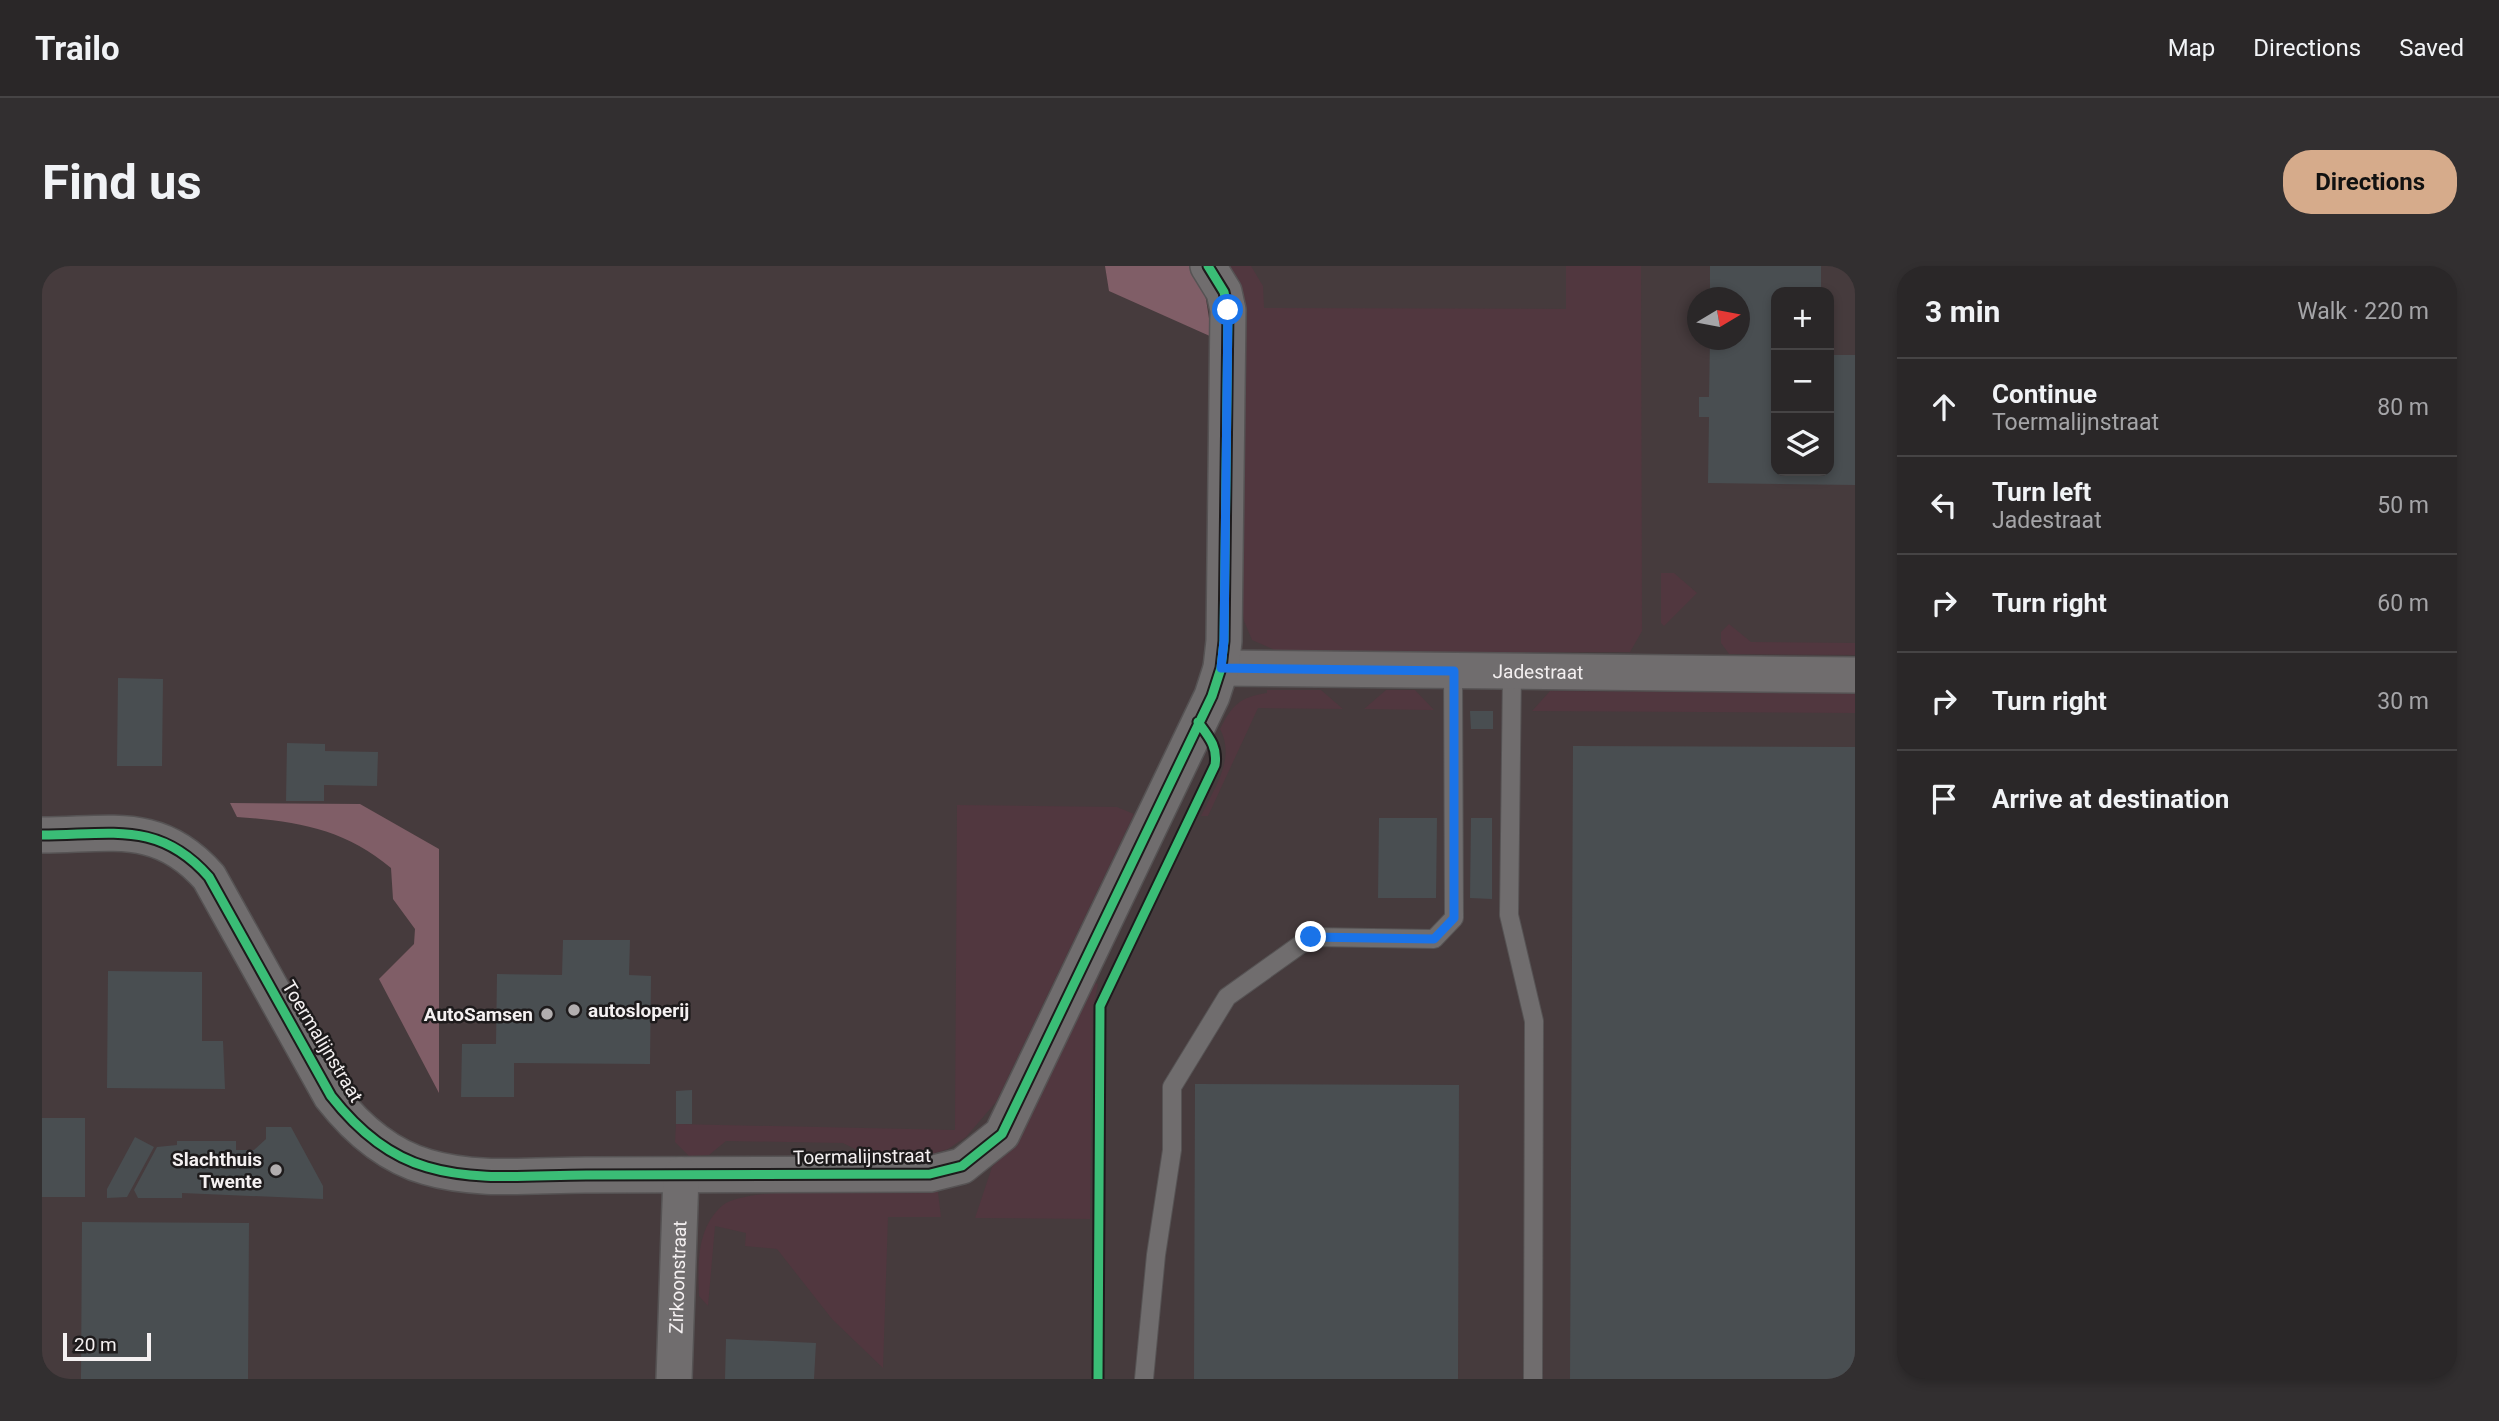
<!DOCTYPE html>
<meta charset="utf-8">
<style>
:root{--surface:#2a2728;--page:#322f30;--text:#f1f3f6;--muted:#a5a5a8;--line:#464445;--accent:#d6ab8b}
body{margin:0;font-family:Roboto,sans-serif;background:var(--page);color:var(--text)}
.controls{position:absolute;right:21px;top:21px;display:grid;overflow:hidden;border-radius:14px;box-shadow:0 4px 10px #0003}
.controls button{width:63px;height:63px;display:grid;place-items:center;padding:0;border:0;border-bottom:2px solid var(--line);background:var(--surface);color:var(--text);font:35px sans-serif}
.compass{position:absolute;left:1645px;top:21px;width:63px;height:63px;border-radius:50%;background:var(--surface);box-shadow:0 4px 10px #0003;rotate:80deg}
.scale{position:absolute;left:21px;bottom:18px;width:88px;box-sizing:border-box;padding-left:7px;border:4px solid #f4f0f1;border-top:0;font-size:19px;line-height:24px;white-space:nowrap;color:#f4f0f1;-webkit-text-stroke:5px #1e1b1c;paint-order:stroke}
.stop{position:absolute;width:21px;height:21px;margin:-16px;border:5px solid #1a73e8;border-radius:50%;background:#fff}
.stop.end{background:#1a73e8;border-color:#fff;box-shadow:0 2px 7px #0008}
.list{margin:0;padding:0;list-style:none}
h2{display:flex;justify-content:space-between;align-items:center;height:91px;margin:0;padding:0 28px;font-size:30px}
h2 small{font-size:23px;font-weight:400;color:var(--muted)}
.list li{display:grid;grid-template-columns:46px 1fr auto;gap:21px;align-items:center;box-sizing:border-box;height:98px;padding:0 28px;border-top:2px solid var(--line)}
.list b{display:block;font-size:26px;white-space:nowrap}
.list p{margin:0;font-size:23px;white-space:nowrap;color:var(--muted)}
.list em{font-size:23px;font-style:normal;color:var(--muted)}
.icon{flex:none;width:38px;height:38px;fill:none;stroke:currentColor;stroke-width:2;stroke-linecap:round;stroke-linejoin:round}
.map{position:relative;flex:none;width:1813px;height:1113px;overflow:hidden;border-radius:28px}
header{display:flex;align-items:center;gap:42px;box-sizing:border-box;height:98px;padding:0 35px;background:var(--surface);border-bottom:2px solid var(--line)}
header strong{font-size:33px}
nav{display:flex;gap:38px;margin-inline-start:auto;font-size:24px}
.intro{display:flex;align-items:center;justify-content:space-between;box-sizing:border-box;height:168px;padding:0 42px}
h1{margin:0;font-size:49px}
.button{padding:18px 32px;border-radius:28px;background:var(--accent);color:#111;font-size:24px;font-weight:700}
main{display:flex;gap:42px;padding:0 42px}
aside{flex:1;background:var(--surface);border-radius:28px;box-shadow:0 4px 10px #0003}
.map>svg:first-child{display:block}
</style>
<header>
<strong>Trailo</strong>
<nav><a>Map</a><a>Directions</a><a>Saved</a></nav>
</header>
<div class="intro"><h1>Find us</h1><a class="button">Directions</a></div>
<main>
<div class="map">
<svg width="1813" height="1113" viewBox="0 0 1813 1113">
<rect width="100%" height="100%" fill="#383435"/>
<path fill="#463b3d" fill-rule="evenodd" d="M0,0H1813V1113H0ZM1734,26H1787V205H1734ZM1656,32H1698V74H1656Z"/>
<path fill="#51373f" d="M1171,0H1209L1221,20L1222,42L1524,43V0H1599L1600,365L1588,386L1240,387L1210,374L1202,355L1198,329Z
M1619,307H1632L1655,327L1622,360L1619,357Z
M1687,358L1709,376L1813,377V389L1687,388L1679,377V366Z
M1225,424H1279L1301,443L1216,442L1166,550H1159C1172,522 1194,493 1178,463C1190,439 1198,431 1225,427Z
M1344,424H1373L1392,444L1322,443Z
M1508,425L1813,427V447L1490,445Z
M915,539L1075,541L1092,548L954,836L924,871L906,883L887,889L829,891L801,877L684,875L667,889L647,890L633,876L634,858L913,864Z
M1051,716L1056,718L1051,743L1048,953L933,952L950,901L972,878L987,853Z
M896,926L899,951H846L841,1102L790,1053L735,983L703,980L704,967L673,960L666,1040L657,1030C656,998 654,962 681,939C708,918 856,927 896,926Z"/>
<path fill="#805e67" d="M1063,0H1149L1162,21L1170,71L1067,25Z
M188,537L318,538L397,583V827L337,713L372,678L373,663L351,633L349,602C303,563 254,555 195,551Z"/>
<path fill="#494e51" d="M1668,0H1779V26H1734V205H1787V89H1813V219L1666,217L1667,151H1657V131H1667L1668,74H1698V32H1668Z
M76,412L121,413L120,500H75Z
M1428,445H1451V463H1429Z
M245,477L283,478V485L336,486L335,520L282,519V535H244Z
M1531,480L1813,481V1113H1528Z
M1337,552H1395L1394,632H1336Z
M1429,552H1450V633L1428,632Z
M521,674H588L587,709L609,710L608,798L472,797V831H419L420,778H454L455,708L520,709Z
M66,705L160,706V775H181L183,823L65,822Z
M1153,818L1417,819L1416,1113H1152Z
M650,824V858H634V825Z
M0,852H43V931H0Z
M224,861H249L281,920V933L140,927V932H96L92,924L115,881L135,879V875H194V884H212L224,873Z
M93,871L112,881L85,931L65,932V923Z
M40,956L207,957L206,1113H39Z
M684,1073L774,1077L772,1113H683Z"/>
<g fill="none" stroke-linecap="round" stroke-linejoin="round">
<g stroke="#565354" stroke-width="20">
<path id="service" d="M1470,407L1467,649L1492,755L1491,1113
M1102,1113L1114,989L1130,884V821L1185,731L1269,671L1392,673L1412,652L1411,405"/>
</g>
<g stroke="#565354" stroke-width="38">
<g id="minor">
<path id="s1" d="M1179,402L1813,409"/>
<path d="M0,569C69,569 117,554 167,611L289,830C314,862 346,890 385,901C435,916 492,909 544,909C658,909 773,909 888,908L920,900L960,868L1170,430L1179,402L1182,375L1186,44L1182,26L1166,0"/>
<path id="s2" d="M632,1113L639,909"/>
</g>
</g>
<use href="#service" stroke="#706d6e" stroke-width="18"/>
<use href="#minor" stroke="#706d6e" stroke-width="35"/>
<g stroke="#1e1b1c" stroke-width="13">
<path id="cycleway" d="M0,569C69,569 117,554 167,611L289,830C314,862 346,890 385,901C435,916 492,909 544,909C658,909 773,909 888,908L920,900L960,868L1170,430L1179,402L1182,375L1186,44L1182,26L1166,0
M1056,1113L1058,740L1173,499C1176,481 1167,471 1156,456"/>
</g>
<use href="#cycleway" stroke="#3abd76" stroke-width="9"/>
</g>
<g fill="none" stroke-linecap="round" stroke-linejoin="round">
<path stroke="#1a73e8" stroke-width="9" d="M1186,44L1182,375L1179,402L1412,405V652L1392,673L1269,671"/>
</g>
<g fill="#b2aeaf" stroke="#1e1b1c" stroke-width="2.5">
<circle cx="532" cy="744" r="7"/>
<circle cx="505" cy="748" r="7"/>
<circle cx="234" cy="904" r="7"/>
</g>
<g text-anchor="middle" stroke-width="5" stroke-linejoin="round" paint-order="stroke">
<g font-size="19" fill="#f4f0f1" stroke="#1e1b1c">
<text dy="7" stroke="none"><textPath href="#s1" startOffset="317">Jadestraat</textPath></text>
<text transform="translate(281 775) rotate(59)" y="7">Toermalijnstraat</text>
<text transform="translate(820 890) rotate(-1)" y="7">Toermalijnstraat</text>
<text dy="7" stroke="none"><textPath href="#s2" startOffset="102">Zirkoonstraat</textPath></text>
</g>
<g font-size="19" font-weight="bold" fill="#f4f0f1" stroke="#1e1b1c" text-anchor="end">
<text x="546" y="751" text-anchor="start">autosloperij</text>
<text x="491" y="755">AutoSamsen</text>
<text x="220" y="900">Slachthuis<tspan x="220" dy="22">Twente</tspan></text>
</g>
</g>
</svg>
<div class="controls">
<button>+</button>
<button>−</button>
<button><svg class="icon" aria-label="layers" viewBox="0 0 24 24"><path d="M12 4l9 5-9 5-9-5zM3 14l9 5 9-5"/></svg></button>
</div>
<svg class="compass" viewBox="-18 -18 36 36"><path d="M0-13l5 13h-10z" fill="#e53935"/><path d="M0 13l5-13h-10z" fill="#a5a5a8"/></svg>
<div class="scale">20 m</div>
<div class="stop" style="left:1186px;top:44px"></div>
<div class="stop end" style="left:1269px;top:671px"></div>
</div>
<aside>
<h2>3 min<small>Walk · 220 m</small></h2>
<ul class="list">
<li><svg class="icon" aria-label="ahead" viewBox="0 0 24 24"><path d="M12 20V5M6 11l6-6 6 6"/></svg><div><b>Continue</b><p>Toermalijnstraat</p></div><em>80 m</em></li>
<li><svg class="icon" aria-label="left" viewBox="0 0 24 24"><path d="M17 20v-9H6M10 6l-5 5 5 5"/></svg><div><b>Turn left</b><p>Jadestraat</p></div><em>50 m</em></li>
<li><svg class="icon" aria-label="right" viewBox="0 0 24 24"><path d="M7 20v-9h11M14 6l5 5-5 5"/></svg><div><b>Turn right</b></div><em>60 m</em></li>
<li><svg class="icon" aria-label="right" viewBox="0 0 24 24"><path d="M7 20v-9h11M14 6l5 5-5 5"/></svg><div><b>Turn right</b></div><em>30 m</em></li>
<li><svg class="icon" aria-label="arrive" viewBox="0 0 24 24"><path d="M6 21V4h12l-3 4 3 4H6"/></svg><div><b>Arrive at destination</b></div></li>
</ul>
</aside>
</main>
